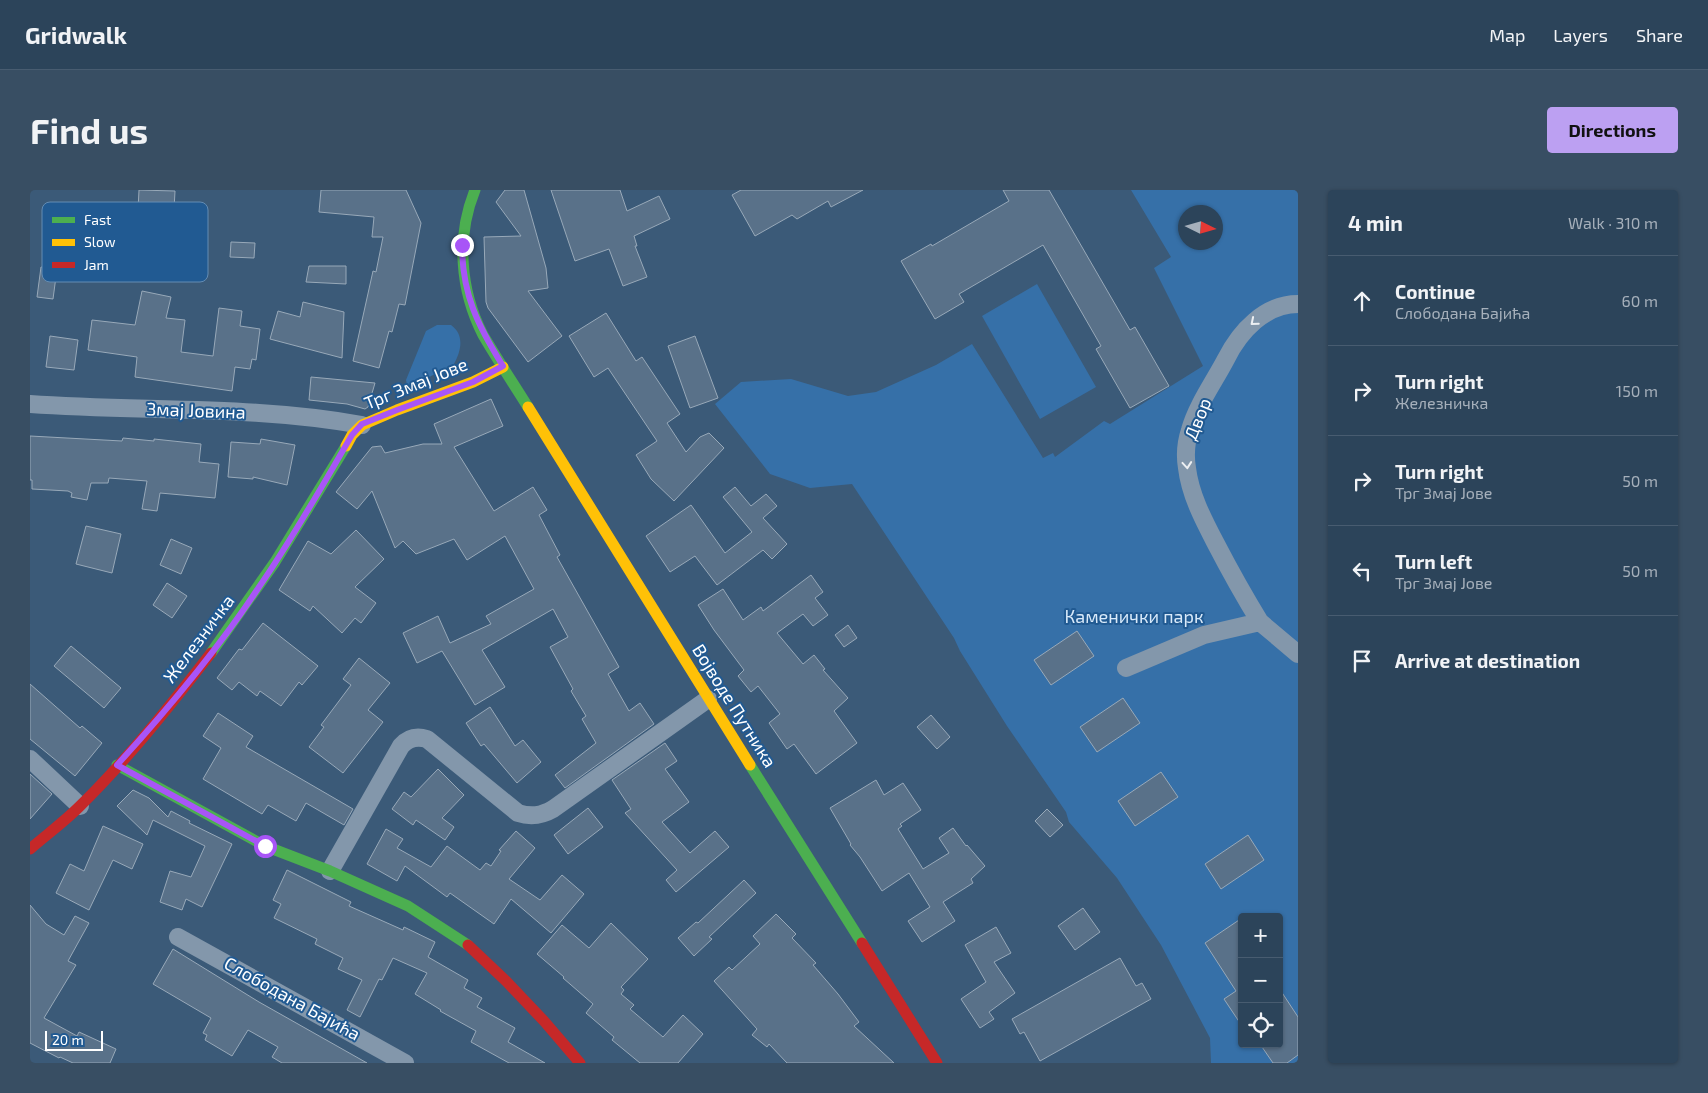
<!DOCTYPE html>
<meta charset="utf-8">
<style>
:root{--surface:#2c445a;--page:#384e63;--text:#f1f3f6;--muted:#a6b0bb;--line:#485c70;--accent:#bca0f2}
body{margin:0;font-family:"Exo 2",sans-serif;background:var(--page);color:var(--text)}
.controls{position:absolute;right:15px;bottom:15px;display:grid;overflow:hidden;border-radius:5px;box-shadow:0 1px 4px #0004}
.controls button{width:45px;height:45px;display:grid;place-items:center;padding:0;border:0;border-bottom:1px solid var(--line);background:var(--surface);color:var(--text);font:25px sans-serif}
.compass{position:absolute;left:1148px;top:15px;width:45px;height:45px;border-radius:50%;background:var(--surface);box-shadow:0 1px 4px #0004;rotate:95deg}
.scale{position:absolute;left:15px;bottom:12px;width:58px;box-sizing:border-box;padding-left:5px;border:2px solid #fff;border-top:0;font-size:14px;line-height:18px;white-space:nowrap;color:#fff;-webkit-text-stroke:4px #215a92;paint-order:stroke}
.stop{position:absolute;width:15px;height:15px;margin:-11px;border:4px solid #a855f7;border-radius:50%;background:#fff}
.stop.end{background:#a855f7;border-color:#fff;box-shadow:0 1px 5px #0008}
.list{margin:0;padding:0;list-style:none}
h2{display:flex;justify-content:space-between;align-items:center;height:65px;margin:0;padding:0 20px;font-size:21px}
h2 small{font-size:16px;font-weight:400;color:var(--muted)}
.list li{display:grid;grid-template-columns:32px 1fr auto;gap:15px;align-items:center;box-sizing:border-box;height:90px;padding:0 20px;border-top:1px solid var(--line)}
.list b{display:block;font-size:19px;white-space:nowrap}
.list p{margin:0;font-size:16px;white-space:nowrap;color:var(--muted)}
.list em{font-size:16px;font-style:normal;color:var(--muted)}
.icon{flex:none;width:28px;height:28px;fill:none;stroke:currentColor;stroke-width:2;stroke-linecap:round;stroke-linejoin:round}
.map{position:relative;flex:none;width:1268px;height:873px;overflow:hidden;border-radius:5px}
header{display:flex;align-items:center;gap:30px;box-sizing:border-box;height:70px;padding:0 25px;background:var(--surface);border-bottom:1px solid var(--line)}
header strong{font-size:24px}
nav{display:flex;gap:28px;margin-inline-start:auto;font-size:18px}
.intro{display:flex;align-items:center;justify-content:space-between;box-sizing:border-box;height:120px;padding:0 30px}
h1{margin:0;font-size:35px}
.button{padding:12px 22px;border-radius:5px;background:var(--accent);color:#111;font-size:18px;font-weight:700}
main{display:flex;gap:30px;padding:0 30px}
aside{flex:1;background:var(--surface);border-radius:5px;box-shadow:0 1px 4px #0004}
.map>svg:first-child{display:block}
</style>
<header>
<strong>Gridwalk</strong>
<nav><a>Map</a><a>Layers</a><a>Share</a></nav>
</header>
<div class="intro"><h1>Find us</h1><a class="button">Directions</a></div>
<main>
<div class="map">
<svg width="1268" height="873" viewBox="0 0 1268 873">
<rect width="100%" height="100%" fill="#3b5a78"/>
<path fill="#3670a8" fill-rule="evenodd" d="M1101,0H1268V873H1181L1180,848L1131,755L1087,688L1039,632L1036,622L977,536L930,461L924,448L822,294L780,298L740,284L685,214L711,192L761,189L818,206L846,202L906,175L942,154L1013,268L1023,263L1025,267L1074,231L1080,234L1173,176L1124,78L1141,67ZM1156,22H1186V52H1156ZM1212,727H1249V854H1212Z
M1007,94L1066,197L1010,229L952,126Z
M407,135H421C435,145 431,161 424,174L384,195H377L376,190L396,141Z"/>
<path fill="#597189" stroke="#98a9b9" d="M109,0L145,1L144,20H108Z
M291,0H376L391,33L375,115L369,114L362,142L359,141L349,178L323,171L343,81L346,82L353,47H342L344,27L289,22Z
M475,0H494L516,78L518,98L498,101L532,146L498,172L458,118L456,112L454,47L491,46L466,12Z
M521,0H590L597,21L629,6L640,29L604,46L607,56H605L617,87L593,96L579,59L545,71Z
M711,0H833L801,17L798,11L767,29L762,25L725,46L702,5Z
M973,0H1019L1100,140L1105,137L1139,196L1100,218L1066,159L1071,156L1013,55L929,104L934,112L905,129L871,71L901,54L902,56L979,11Z
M201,52L225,53L224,68L200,67Z
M279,76H316V94L276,92Z
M11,77L27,79L23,109L7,107Z
M112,101L141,107L136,128L155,130L151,162L183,166L189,118L212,121L210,136L230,139L226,170L222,169L220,179L205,177L202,201L105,187L107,167L58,160L62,130L105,135Z
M273,112L314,122L312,168L240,149L248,121L270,127Z
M576,123L606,171L612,167L650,224L637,233L656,262L670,247L679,243L694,258L644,311L621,289L606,265L627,251L578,178L564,187L539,146Z
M20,146L48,150L44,180L16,177Z
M665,146L688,208L660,218L638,156Z
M281,187L345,193L338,217L335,219L317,214L279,210Z
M461,209L473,236L424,257L464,321L503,297L517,320L509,325L530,365L527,367L589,477L578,484L599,521L610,513L624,534L535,598L525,585L566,553L552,529L556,526L541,501L543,499L520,457L538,447L523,419L452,460L475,497L445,515L412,461L387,473L373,443L408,426L420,453L461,434L456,426L504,399L475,346L437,370L424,349L386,364L373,351L365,358L342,301L327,319L306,302L342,257L351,256L355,263L393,254H412L404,234Z
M0,246L92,251L93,248L124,251V249L171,254L169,272L189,274L185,308L130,303L127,321L112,319L117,291L79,288L78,293H61L57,310L41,307L42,303L38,301L2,299V290H0Z
M231,249L265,255L257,295L223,287V289L198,287L201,252L230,254Z
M705,297L721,316L736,304L747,316L733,328L757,354L742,369L733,360L687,395L665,366L640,382L616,346L661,315L695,363L722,342L693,307Z
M56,336L91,344L82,383L46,374Z
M326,340L354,369L325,397L346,413L331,433L325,428L312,443L283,416L280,421L249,400L278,351L301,364Z
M141,349L162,358L151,384L130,375Z
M781,385L793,402L785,408L798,425L783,436L773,424L747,443L773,474L784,465L795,479L793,480L818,508L804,521L827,553L786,584L764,554L757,559L739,533L750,524L728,496L721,502L708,486L714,480L684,440L668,415L693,399L713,430L731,417L733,421Z
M137,393L157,406L142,428L123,415Z
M233,433L288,476L272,495L269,492L251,516L230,501L227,506L209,492L202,500L187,488L209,459L212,460Z
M818,435L827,448L814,457L805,445Z
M1047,441L1064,466L1021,495L1004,470Z
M41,456L91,498L74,518L24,476Z
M329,468L360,493L338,520L353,532L313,583L279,557L294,537L291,535L321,495L313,489Z
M0,494L50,538L52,536L72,553L45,586L0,549Z
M1093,508L1110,533L1067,562L1050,537Z
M460,517L485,556L493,550L511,572L487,593L454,554L451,556L436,533Z
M188,523L223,546L216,557L323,619L314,635L276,613L266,631L238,615L232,624L173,589L191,558L173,546Z
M901,525L920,547L907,559L887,537Z
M635,553L647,571L635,579L659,612L632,632L660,663L685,641L699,657L646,702L636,690L647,680L595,623L601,619L582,590Z
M408,579L434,605L412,628L424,637L415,650L386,630L383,635L362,619L374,602L381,607Z
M1131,582L1148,607L1105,636L1088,611Z
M0,584L22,604L0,629Z
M846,590L854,605L873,593L891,620L870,634L872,636L868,639L893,679L919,663L909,648L923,638L936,656L937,655L955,676L941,689L943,693L913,712L925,731L892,752L878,731L900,717L879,683L852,701L830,667L820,655L821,654L800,618Z
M103,600L119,608L138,627L141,621L160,631L159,633L202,654L172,717L156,709L152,720L130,712L140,681L161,687L175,656L123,630L117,645L87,616Z
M558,618L573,637L538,664L524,645Z
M1017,619L1033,635L1020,647L1005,631Z
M73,636L113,654L102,679L83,670L59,720L26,703L40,674L54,681Z
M356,639L373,649L367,658L401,677L417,656L450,680L456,673L461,676L471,661L469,660L486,641L505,658L479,689L510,710L532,685L554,704L521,743L481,709L464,734L420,703L417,707L375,676L367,691L337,674Z
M1218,645L1234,670L1191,699L1175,674Z
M257,680L321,712L319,716L373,740L374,737L405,752L398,767L438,790L434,798L452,808L447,817L485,838L478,852L515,873H479L441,852L446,841L410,821L411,820L385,804L397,783L363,768L352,790L349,789L330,827L317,820L332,790L308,779L313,768L285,754L287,749L244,728L251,714L243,710Z
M714,690L726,703L679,747L682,749L664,766L648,748L666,732L668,733Z
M0,715L16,734L34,745L45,726L59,733L38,771L46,775L14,828L47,846L49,842L86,859L80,873H43L30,867L29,868L0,853Z
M1053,718L1070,742L1045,760L1028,736Z
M746,724L766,744L762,748L786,773L783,775L808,804L829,832L824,836L864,873H757L739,854L737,857L722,845L727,839L684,791L699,777L702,780L730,754L723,746Z
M1212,728V836L1194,809L1206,801L1175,753Z
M581,733L618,769L591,797L594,800L591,804L604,815L600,819L633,847L653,825L673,844L648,873H610L582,850L584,847L556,823L563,814L533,788L534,787L507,764L532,735L559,758Z
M966,737L981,763L964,772L985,803L959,822L964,829L950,838L931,809L956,792L935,755Z
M143,759L229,812L337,873H252L242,867L248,857L218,840L202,866L175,850L177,845L173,843L181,828L123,794Z
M1090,768L1106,796L1112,793L1121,809L1010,871L994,842L990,844L982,829Z
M1249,798L1268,827V865L1257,873H1243L1230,854H1249Z"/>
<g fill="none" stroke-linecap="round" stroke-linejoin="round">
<path stroke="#8397ab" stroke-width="18" d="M0,214C110,222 223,215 332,235
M1230,432C1214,406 1199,379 1185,352C1173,329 1160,304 1157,278C1155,266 1156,252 1160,240C1167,215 1184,192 1196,169C1210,141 1235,114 1268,114
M1096,478L1174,445L1230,432L1268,464
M0,569L50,616
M300,681L371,556C378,548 387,546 397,549L488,623C501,627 511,626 523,619L678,509
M148,747L375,873"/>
<path stroke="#4caf50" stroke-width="11" d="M445,0C426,47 430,100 453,145C467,169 483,193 498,217
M181,463L245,372L316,256
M87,575L235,656L300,681L378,716L438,755
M720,575L832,753"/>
<path stroke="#ffc107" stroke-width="11" d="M498,217L720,575
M316,256L322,245L332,235L367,220L443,192L473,177"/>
<path stroke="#c62828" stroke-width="11" d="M0,659C16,645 34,632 49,617C97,570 140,516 181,463
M832,753L907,873
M438,755L476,791L514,831L550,873"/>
</g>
<defs><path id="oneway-chevron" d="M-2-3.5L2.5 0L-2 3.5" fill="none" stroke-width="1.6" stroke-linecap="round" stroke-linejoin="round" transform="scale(1.25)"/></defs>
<g stroke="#eceff2">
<use href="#oneway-chevron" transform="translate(1224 132) rotate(140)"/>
<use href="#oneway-chevron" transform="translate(1157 275) rotate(85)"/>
</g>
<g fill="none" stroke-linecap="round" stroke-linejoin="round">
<path stroke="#a855f7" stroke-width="6" d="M235,656L87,575C138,519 187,461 229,397C263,348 292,296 322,245L332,234L367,220L443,192L473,176C448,136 432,104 432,55"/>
</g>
<g text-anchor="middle" stroke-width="4" stroke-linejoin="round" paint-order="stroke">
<g font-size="18" fill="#fff" stroke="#215a92">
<text transform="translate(386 194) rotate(-22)" y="6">Трг Змај Јове</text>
<text transform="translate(166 221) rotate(2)" y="6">Змај Јовина</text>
<text transform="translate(1168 229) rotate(-68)" y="6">Двор</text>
<text transform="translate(169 449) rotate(-53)" y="6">Железничка</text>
<text transform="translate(704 516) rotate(58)" y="6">Војводе Путника</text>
<text transform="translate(262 809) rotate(29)" y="6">Слободана Бајића</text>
</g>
<g font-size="18" fill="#d9eafa" stroke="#215a92">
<text x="1104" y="433">Каменички парк</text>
</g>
</g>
<rect x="12" y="12" width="166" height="80" rx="8" fill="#215a92" stroke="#648cb3" stroke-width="1"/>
<rect x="22" y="27" width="23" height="6" fill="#4caf50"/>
<rect x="22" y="49" width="23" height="7" fill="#ffc107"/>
<rect x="22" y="72" width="23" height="6" fill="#c62828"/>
<g font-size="14" fill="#fff">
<text x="54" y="35">Fast</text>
<text x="54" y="57">Slow</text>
<text x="54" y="80">Jam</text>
</g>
</svg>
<div class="controls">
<button>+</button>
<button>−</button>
<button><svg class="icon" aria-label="locate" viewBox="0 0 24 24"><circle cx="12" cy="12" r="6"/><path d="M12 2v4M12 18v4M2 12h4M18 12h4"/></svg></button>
</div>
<svg class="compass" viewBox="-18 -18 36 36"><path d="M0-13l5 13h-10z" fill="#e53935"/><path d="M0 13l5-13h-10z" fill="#a6b0bb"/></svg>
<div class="scale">20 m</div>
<div class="stop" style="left:235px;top:656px"></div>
<div class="stop end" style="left:432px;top:55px"></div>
</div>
<aside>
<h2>4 min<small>Walk · 310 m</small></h2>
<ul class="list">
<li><svg class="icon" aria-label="ahead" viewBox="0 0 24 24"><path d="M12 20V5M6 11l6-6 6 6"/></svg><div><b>Continue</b><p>Слободана Бајића</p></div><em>60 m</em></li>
<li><svg class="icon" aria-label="right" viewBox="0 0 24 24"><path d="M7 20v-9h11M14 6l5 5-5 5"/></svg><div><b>Turn right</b><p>Железничка</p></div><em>150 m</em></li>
<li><svg class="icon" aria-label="right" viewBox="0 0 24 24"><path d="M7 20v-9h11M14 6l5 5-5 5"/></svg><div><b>Turn right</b><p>Трг Змај Јове</p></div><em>50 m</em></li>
<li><svg class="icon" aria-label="left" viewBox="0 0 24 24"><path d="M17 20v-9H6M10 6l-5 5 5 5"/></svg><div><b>Turn left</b><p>Трг Змај Јове</p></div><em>50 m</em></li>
<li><svg class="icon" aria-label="arrive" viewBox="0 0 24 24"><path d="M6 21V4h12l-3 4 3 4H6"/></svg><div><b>Arrive at destination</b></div></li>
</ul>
</aside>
</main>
